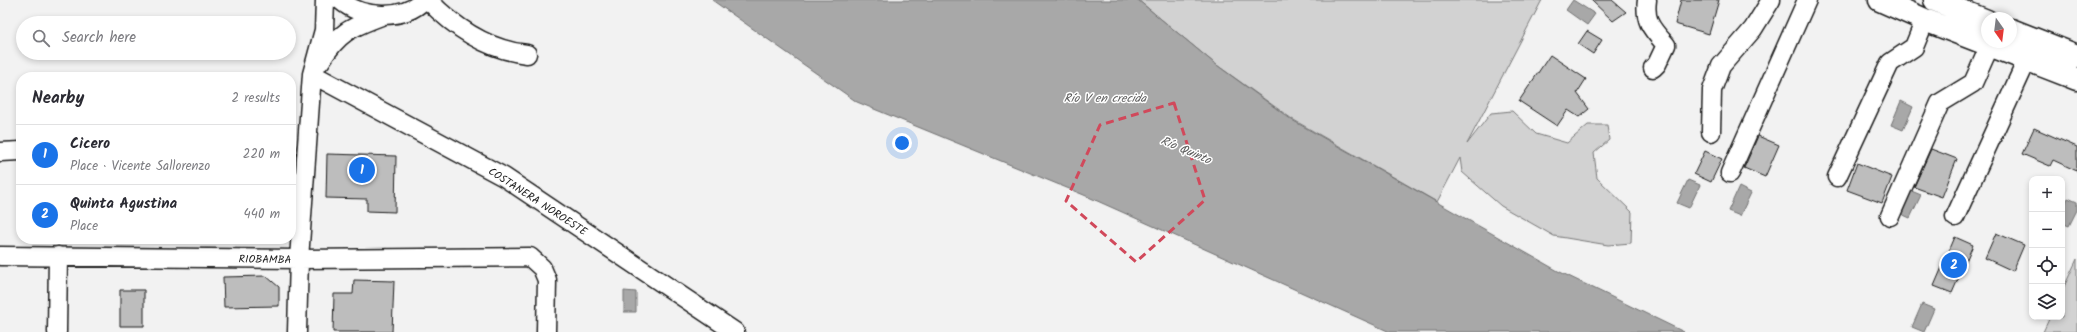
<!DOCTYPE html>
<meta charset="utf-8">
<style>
:root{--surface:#fff;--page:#f7f7f7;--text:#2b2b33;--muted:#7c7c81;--line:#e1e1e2;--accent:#1a73e8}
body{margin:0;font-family:Kalam,sans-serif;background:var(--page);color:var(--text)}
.controls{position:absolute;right:12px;bottom:12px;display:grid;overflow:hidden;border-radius:8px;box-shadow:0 2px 6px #0003}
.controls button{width:36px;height:36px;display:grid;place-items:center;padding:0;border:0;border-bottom:1px solid var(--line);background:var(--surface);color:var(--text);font:20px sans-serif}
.compass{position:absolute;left:1981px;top:12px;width:36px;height:36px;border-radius:50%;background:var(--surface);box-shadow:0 2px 6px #0003;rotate:166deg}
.you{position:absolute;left:902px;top:143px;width:14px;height:14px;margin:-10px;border:3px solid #fff;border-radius:50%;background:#1a73e8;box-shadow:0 0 0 6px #1a73e833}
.badge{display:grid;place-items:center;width:26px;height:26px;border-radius:50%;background:var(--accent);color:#fff;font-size:13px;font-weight:700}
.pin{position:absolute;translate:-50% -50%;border:2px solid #fff;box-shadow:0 1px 4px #0006}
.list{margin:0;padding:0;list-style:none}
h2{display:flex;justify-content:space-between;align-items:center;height:52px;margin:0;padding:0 16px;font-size:17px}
h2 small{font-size:13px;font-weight:400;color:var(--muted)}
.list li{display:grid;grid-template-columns:26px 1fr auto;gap:12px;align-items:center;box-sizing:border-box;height:60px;padding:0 16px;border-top:1px solid var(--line)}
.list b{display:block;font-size:15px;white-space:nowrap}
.list p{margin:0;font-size:13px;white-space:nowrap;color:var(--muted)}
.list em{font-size:13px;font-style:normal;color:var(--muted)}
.icon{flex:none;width:22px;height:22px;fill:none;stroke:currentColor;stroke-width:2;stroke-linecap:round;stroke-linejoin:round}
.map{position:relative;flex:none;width:2077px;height:332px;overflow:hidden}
.search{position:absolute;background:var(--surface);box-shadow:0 2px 6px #0003;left:16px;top:16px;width:280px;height:44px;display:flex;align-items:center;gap:10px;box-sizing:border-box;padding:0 14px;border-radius:22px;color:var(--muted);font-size:15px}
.panel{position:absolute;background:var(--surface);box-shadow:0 2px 6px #0003;left:16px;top:72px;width:280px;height:172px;border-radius:16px}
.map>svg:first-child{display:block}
</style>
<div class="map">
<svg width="2077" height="332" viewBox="0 0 2077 332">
<rect width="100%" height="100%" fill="#f2f2f2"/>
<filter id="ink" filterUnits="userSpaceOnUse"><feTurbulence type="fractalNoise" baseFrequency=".025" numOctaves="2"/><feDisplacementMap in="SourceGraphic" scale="8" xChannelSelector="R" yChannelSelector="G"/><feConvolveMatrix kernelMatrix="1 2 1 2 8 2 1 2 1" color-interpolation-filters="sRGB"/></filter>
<g filter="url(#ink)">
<path fill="#d2d2d2" stroke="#777" d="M1138,0H1542L1467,144L1491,113L1512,111L1536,134L1567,143L1588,125H1607L1609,140L1594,153L1597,178L1632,212L1631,243L1608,245L1554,236L1501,206L1462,172L1460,158L1437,202L1292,119L1214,63Z
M2077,259V332H2043L2050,317H2062V291Z"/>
<path fill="#a8a8a8" stroke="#707070" d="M712,0H1138L1214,63L1292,120L1558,271L1684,332H1390L1084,195L857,102Z
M1573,0L1595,14L1587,25L1566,10Z
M1901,101L1913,107L1903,130L1891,125Z
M1688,180L1700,185L1689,208L1677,203Z
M1739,187L1751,193L1740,216L1728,211Z
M1909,190L1921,195L1910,218L1899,213Z
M2068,198L2077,202V210L2069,226L2062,223V211Z
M624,291L636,292V312H624Z
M1922,304L1934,309L1924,332L1912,327Z"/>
<path fill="#bdbdbd" stroke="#1c1c1c" d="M1591,0H1612L1626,12L1613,21Z
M1681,0H1719L1709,34L1675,24Z
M1587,31L1602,40L1593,54L1578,44Z
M1550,55L1586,79L1577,93L1589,109L1579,117L1568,110L1557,126L1519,101Z
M2034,128L2077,147V171L2053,160L2050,166L2022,154Z
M1758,136L1779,145L1765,177L1744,168Z
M1931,149L1957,159L1942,197L1914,187Z
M1705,151L1722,159L1711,182L1694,174Z
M327,154L396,156L395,212L367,211V199L326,198Z
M1857,163L1892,177L1882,203L1847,190Z
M1996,233L2024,245L2013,271L1985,258Z
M1955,237L1973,245L1952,293L1934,286Z
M266,276L279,287V306L224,307L223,277Z
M354,280L394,281L392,332H333L334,294H353Z
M120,290H144V326H120Z"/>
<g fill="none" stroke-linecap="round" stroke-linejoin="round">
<g stroke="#1c1c1c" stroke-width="21">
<path id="minor" d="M340,0C362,19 403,21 424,0
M428,0C455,28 488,50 527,54
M1647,0C1644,22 1652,29 1666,45L1657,64L1653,68
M320,62C339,31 352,27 384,15
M312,74L504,177L735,332
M1711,132L1712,90L1721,66L1753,29L1771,0
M0,152L21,151
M1730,173L1807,0
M1837,177L1890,63L1914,47L1925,20
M1890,216L1940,103L1973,83L1990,45
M1955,217L2027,60
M0,256L299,259L530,257L542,268L547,280L546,332
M57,332L58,256
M297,332L299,259L312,74L324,30L325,0"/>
</g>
<g stroke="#1c1c1c" stroke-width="25">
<path id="major" d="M1880,0L1925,20L2077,79
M1935,0L1987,21
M2011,30L2077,56"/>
</g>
<use href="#minor" stroke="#fff" stroke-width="18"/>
<use href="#major" stroke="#fff" stroke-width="22"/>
</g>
</g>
<path fill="none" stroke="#d1495b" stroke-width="3" stroke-dasharray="8 5" stroke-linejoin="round" d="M1174,103L1205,200L1136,262L1066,201L1100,125Z"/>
<g text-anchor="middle" stroke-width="3" stroke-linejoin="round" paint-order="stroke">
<g font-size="11" fill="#1c1c1c" stroke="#fff">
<text transform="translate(538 201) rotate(33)" y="4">COSTANERA NOROESTE</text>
<text transform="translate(265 259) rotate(1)" y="4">RIOBAMBA</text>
</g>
<g font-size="12" font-style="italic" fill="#5b5b5b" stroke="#fff">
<text x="1105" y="102">Río V en crecida</text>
<text transform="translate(1186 150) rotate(23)" y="4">Río Quinto</text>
</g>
</g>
</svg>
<div class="controls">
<button>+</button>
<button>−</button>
<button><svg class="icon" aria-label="locate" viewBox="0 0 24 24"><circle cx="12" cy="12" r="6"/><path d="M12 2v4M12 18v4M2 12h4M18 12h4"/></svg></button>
<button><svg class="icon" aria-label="layers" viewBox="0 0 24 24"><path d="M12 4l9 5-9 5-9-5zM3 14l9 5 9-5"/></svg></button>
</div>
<svg class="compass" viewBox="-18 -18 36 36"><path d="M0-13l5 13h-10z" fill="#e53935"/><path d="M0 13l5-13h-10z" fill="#7c7c81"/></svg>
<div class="you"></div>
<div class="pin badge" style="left:362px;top:170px">1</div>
<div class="pin badge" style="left:1954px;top:265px">2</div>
<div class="search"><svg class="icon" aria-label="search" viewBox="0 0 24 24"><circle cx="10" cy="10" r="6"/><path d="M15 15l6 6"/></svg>Search here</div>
<section class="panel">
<h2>Nearby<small>2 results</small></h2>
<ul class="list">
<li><span class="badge">1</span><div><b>Cicero</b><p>Place · Vicente Sallorenzo</p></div><em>220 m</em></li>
<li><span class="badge">2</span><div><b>Quinta Agustina</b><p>Place</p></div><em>440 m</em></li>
</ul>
</section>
</div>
